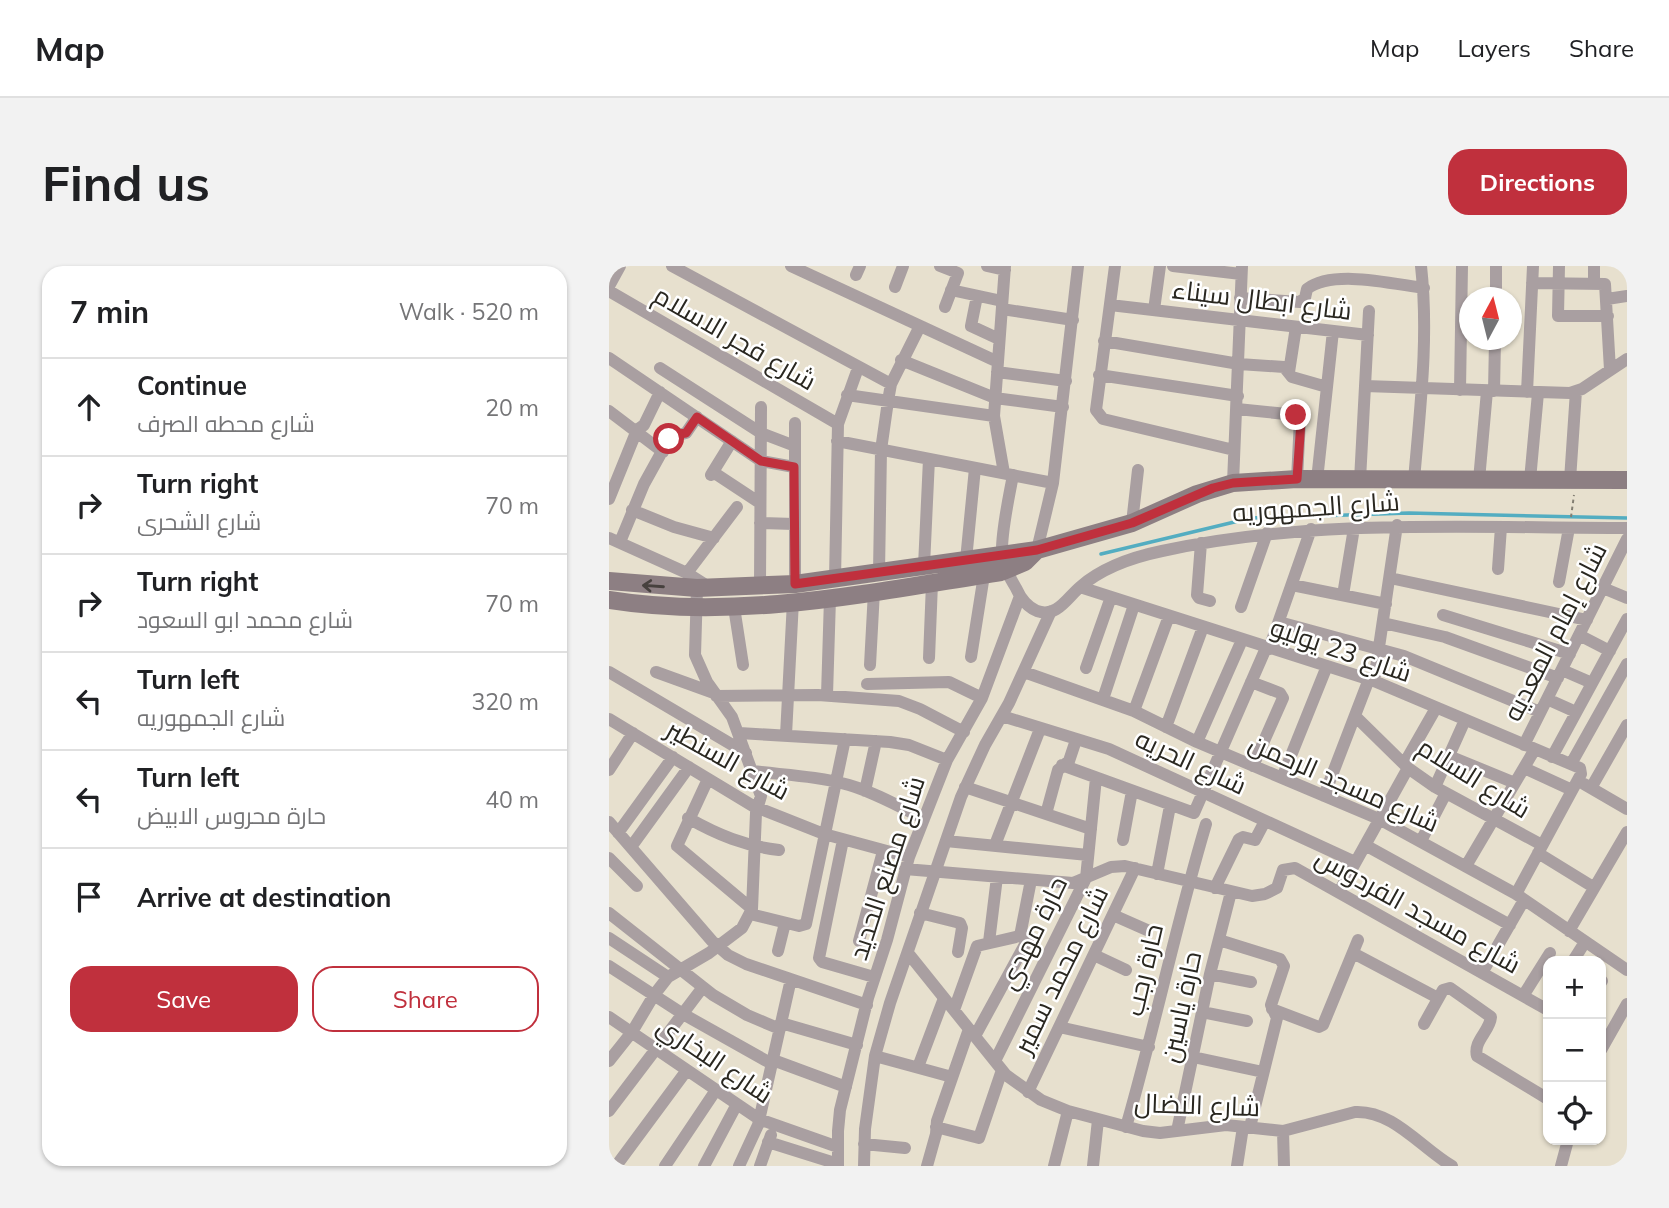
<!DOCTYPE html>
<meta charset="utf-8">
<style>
:root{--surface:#fff;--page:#f2f2f2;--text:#202124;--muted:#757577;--line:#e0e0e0;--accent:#c0303d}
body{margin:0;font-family:Mulish,Cairo,sans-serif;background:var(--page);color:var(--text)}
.controls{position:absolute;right:21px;bottom:21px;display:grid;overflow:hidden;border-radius:14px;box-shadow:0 2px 5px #0004}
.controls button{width:63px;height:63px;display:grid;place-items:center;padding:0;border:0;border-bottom:2px solid var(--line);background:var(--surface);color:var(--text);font:35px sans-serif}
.compass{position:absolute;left:850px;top:21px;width:63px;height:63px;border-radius:50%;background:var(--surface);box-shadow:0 2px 5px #0004;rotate:7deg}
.stop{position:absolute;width:21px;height:21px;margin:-16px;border:5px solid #c0303d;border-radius:50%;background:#fff}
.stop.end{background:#c0303d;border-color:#fff;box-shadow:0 2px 7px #0008}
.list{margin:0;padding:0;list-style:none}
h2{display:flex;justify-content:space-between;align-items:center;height:91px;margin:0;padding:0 28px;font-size:30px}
h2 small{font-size:23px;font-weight:400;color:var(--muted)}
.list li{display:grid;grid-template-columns:46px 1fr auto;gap:21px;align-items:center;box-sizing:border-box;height:98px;padding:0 28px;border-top:2px solid var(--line)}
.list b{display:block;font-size:26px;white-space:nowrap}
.list p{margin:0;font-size:23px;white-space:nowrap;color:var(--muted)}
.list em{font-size:23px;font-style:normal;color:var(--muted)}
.actions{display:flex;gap:14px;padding:21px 28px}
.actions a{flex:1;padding:16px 0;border:2px solid var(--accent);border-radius:21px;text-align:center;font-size:24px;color:var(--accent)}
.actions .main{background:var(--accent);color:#fff}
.icon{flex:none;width:38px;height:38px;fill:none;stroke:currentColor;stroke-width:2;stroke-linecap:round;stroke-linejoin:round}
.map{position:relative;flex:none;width:1018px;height:900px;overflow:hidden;border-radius:21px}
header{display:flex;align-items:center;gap:42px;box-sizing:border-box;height:98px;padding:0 35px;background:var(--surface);border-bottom:2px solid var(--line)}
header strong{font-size:33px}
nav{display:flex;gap:38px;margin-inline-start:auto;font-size:24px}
.intro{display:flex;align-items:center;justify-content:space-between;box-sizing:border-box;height:168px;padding:0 42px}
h1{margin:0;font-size:49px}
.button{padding:18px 32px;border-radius:21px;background:var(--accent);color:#fff;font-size:24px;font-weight:700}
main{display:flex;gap:42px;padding:0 42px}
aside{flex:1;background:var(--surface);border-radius:21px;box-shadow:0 2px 5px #0004}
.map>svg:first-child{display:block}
</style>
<header>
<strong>Map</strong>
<nav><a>Map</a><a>Layers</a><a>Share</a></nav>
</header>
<div class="intro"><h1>Find us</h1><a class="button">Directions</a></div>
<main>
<aside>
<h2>7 min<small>Walk · 520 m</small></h2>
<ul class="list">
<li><svg class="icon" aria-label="ahead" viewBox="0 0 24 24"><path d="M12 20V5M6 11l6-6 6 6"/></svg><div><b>Continue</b><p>شارع محطه الصرف</p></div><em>20 m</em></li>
<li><svg class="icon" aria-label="right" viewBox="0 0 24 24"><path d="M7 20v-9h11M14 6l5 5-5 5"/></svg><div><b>Turn right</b><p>شارع الشحرى</p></div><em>70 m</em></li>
<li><svg class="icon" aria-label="right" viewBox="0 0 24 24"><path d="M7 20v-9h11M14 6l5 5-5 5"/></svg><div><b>Turn right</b><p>شارع محمد ابو السعود</p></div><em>70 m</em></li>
<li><svg class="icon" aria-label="left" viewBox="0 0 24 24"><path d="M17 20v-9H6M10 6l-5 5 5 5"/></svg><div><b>Turn left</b><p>شارع الجمهوريه</p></div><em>320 m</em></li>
<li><svg class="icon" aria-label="left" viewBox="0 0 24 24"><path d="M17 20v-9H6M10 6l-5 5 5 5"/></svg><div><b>Turn left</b><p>حارة محروس الابيض</p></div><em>40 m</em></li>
<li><svg class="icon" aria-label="arrive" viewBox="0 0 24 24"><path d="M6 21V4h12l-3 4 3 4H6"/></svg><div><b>Arrive at destination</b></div></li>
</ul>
<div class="actions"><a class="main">Save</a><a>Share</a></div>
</aside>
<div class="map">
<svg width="1018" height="900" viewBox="0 0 1018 900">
<rect width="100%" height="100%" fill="#e7e0ce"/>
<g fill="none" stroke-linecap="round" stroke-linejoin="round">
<path stroke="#53adc1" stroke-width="3.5" d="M492,288L642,252L800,247L1018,252"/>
<path stroke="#827e72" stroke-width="2" stroke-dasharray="3.5 3.5" stroke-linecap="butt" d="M962,251L965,229"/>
<path stroke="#a99fa1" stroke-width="12" d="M63,0L282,118
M182,0L389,96
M331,0L349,7L336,41
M378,0L396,4
M506,0L487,144L494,153L625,184
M564,0L632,8
M950,0L949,50H999
M247,9L251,0
M985,16V0
M923,17L996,18L1001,104
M0,20L11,0
M286,21L294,0
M342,24L393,35
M0,25L229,158
M368,30L362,60L390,73
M631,32L691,36L696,32L698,23C724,3 784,18 815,22
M887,32V0
M998,33L1018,30
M501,39L759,69
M393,43L464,54
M545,44L551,0
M495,75L630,98L675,101L683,111L718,121
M0,92L152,195L185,201
M292,94L386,132L454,141
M51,102L152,167L186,180
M388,106L457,115
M680,106L687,61
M490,109L629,130
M756,120L961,127L973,123L1018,93
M851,124L853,0
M885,125L886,74
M918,126L924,0
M238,129L385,150
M628,143L687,149L691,153L688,213
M0,145L54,186
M228,175L444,217
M104,206L151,237
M395,207L385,150L396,0
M102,209L123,175
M404,209C400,231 392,266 393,288C394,300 401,312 407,322C411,331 418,341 428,345C448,352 458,332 471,321C494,301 524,291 553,285C706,252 862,262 1018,262
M708,214L724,65
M751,214L760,45
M805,214C811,143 820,71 812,0
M870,214L878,125
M921,214L929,127
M961,214L967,125
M624,217L633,0
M0,233L28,164L35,159L51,126
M23,244L65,261L105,272
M151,257L185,258
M523,257L529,204
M0,272L78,307L100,321
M11,276L35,218L61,171L77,167L88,151
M592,277L588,329L590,332L601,335
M428,284L444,217L469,0
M357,294L366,202
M315,300L320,193
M889,303L892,261
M78,307L128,241
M270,307L272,184L279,135L282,118L311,60
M781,312L978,354
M226,314L229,158L249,102
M950,316L960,262
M186,318V157
M151,319L152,141
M683,319L777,338
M471,321L765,415L971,502L972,508L907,628
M994,322L1018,332
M734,329L745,262
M125,341L134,399
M632,341L658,267
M834,349L961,388
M670,356L795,390L931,446
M774,357L836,371L949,412
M970,369L1001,385
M660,383L702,263
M362,391L375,309
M320,392L323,317
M261,399L265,325
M477,402L502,331
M953,404L983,417
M0,406L137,487
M47,406L105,427
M415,406L525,445L588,476L770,553L907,628L1018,704
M765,415L788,259
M642,416L671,427L674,432L644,500
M258,418L340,416L373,432
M218,429L221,332
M107,430L209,429L290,435L311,443L355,466
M494,433L525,339
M938,433L967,446
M525,445L560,350
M393,450L500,483L746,596
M746,450L799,502L826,521L933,579
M0,453L144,540L215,568L300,591
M557,461L594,361
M130,467L281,476L300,479L338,494
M177,469L184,335
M588,476L633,374
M915,479L1018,273
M840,490L906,517
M943,491L1018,353
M795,498L827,442
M962,498L1018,398
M453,499L585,547L657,382
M915,502L963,524
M0,504L24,467
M143,505C175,509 209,510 240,519C267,527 291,541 315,553
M673,512L718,400
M99,513L68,580L143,643
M975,518L1018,543
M356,521L482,563
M826,521L856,454
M982,522L1018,459
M256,525L267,475
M715,530L760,413
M437,548L449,504L460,495L467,474
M79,552C109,569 136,580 170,584
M0,556L103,675L119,689L137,698L258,739
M9,567L64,491
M234,574L210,692L213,696L265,711
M514,574L523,525
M337,575L479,589
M812,575L837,527
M386,579L431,463
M756,579L901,659
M22,581L80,501
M929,587L981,619
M0,592L28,620
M857,600L926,483
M296,603L464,617L502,601L516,600L643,630L656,628L668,622L674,604L686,602L939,744
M548,608L561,540
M606,622L630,573L634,571L646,574L656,555
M730,626L799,502
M0,647L104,729L138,749L171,763
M311,647L351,657L353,662L349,686
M141,648L190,660L197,658L236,473
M504,649L538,664
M960,665L1018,566
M0,672L59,711
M610,674L671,693L675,700L662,739L668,752L641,861
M250,675L274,585
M380,676L388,611
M169,685L176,657
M299,687L397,809L432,834L459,845L534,865L551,867L617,859L674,865L746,846C784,844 812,882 843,900
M744,687L829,732
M485,689L517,704
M964,695L976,676
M0,700L74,748L163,798
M873,707L915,634
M601,708L642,716
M992,716L993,715
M914,730L941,687
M663,743L710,761L714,759L749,674
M345,744L368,680L411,670L422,614
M593,746L638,755
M0,751L150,853L229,881
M172,757L248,779
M815,758L834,724L841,722L882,751C881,765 864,775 868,790L939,833
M450,761L540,781
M366,770L419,673
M992,784L1018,738
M266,790L343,811
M584,791L654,806
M164,794L237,821
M0,795L23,766L45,729L59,711L100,687L133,662L143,643L147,547L152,530L123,451L98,416L86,389L88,322
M386,795L477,612L487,512
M309,801L335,732
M419,826L526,602
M0,845L94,721
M327,861L370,872L393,804
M517,861C546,761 567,658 597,558
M568,865L601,708L622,626
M674,865L675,900
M159,876L229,898
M255,878L296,882
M7,900L78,804
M56,900L107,824
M95,900L128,838
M130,900L149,859L182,713
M151,900L162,869
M229,900V865L231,844L259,732L278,674L300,591L338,494L373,432L411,330
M255,900L256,863L266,790L281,737L352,531L376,479L400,437L442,345
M318,900L327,868L328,855L360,763
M445,900L459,845
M484,900L489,854
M628,900L634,861
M952,900L959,874"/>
<path stroke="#8d7f83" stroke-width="18" d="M0,315L88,322L186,318L428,284L523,257L588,228L624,217L688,213L1018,214
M0,334C129,355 264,326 392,306L416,296L428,284"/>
</g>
<defs><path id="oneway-shaft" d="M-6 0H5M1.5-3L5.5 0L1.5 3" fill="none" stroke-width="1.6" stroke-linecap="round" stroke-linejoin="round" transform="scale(1.75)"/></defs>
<use stroke="#47413e" href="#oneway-shaft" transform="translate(44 320) rotate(-176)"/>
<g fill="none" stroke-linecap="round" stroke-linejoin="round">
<path stroke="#c0303d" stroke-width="9" d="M60,173L64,169L77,167L88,151L152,195L185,201L186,318L428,284L523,257L604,222L624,217L688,213L692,155L687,149"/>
</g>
<g text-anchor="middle" stroke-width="5" stroke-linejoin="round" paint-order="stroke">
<g font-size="26" fill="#292720" stroke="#fff">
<text transform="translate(653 34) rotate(7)" y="9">شارع ابطال سيناء</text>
<text transform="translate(126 72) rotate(30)" y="9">شارع فجر الاسلام</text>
<text transform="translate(707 241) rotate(-4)" y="9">شارع الجمهوريه</text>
<text transform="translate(946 366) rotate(-63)" y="9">شارع إمام المعديه</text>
<text transform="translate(732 384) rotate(19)" y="9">شارع 23 يوليو</text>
<text transform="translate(119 494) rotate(29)" y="9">شارع السنطير</text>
<text transform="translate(582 496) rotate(25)" y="9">شارع الحريه</text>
<text transform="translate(865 512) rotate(32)" y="9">شارع السلام</text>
<text transform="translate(735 517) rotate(24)" y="9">شارع مسجد الرحمن</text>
<text transform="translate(278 602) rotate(-72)" y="9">شارع مصنع الحديد</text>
<text transform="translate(809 645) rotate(29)" y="9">شارع مسجد الفردوس</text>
<text transform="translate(424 667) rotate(-64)" y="9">حارة مهدي</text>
<text transform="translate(452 704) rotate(-64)" y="9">شارع محمد سمير</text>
<text transform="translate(535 704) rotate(-77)" y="9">حارة رجب</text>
<text transform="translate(572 741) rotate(-78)" y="9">حارة ياسين</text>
<text transform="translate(106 794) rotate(34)" y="9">شارع البخاري</text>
<text transform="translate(588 839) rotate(2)" y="9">شارع النضال</text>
</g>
</g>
</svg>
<div class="controls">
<button>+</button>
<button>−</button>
<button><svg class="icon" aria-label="locate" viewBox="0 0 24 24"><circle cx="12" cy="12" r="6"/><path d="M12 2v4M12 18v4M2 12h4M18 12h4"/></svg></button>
</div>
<svg class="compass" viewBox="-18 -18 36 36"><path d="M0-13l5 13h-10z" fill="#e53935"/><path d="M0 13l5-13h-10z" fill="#757577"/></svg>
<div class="stop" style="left:60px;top:173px"></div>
<div class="stop end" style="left:687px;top:149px"></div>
</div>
</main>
